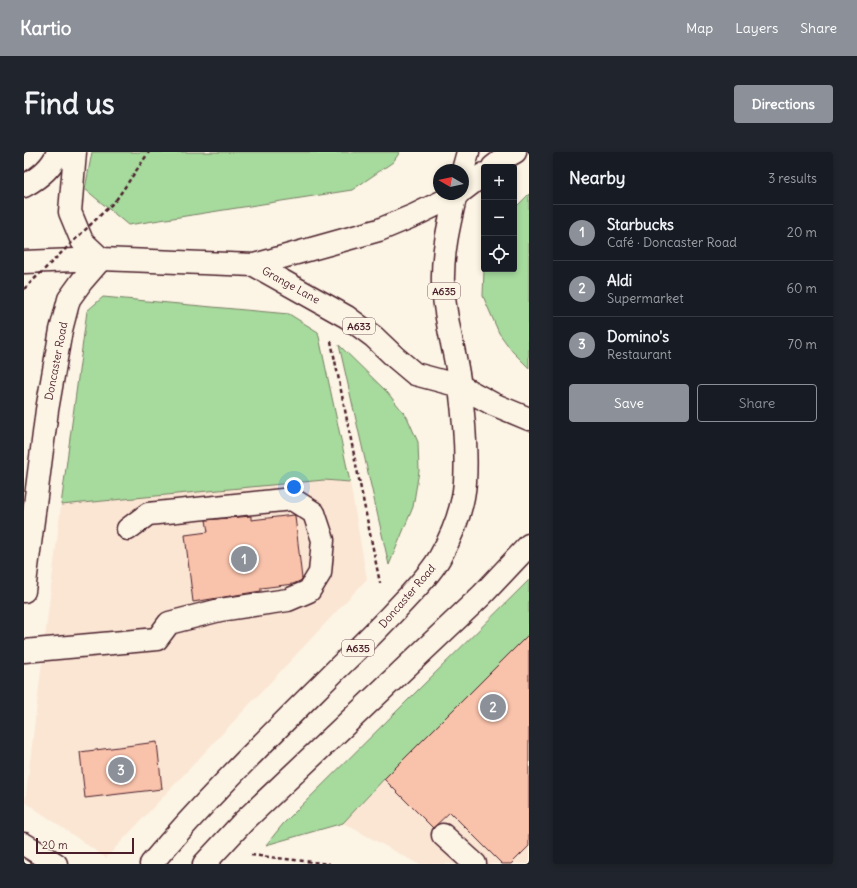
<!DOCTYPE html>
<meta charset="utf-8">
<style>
:root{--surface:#171b24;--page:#20242c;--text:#f1f3f6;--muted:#9ea1a6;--line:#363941;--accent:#8c9099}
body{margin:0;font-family:Delius,sans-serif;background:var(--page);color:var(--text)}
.controls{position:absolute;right:12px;top:12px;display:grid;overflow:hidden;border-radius:4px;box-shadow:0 2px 6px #0003}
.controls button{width:36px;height:36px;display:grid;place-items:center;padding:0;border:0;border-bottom:1px solid var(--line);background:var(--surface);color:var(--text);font:20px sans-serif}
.compass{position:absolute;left:409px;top:12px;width:36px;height:36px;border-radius:50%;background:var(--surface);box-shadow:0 2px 6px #0003;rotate:279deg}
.scale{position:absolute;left:12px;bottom:10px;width:98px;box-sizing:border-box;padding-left:4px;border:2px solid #4a1f2b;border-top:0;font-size:11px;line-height:14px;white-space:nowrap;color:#4a1f2b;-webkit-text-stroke:3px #fcf5e5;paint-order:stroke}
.you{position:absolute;left:270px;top:335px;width:14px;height:14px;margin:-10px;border:3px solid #fff;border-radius:50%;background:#1a73e8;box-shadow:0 0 0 6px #1a73e833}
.badge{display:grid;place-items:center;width:26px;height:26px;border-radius:50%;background:var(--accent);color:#fff;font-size:13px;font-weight:700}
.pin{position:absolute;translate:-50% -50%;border:2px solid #fff;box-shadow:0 1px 4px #0006}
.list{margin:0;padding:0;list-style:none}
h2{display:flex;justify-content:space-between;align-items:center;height:52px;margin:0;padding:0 16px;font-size:17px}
h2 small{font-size:13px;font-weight:400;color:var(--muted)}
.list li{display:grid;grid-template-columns:26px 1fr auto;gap:12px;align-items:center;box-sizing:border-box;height:56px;padding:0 16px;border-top:1px solid var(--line)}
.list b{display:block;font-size:15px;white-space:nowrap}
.list p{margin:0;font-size:13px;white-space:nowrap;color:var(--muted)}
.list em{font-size:13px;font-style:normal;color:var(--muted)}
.actions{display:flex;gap:8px;padding:12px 16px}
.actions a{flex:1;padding:9px 0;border:1px solid var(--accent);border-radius:4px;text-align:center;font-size:14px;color:var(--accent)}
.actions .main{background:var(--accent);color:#fff}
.icon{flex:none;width:22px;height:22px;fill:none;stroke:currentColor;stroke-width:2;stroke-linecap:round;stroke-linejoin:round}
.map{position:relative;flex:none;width:505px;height:712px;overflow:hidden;border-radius:4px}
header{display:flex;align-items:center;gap:24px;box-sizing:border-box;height:56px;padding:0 20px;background:var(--accent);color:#fff}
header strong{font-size:19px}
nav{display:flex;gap:22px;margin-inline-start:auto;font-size:14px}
.intro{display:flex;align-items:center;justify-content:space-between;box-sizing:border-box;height:96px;padding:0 24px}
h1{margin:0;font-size:28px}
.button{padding:10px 18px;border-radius:4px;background:var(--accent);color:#fff;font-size:14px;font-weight:700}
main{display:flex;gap:24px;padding:0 24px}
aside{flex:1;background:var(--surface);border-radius:4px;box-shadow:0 2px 6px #0003}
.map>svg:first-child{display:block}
</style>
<header>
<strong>Kartio</strong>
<nav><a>Map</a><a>Layers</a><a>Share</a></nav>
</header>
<div class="intro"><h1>Find us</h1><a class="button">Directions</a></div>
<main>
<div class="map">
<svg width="505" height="712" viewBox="0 0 505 712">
<rect width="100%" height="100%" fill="#fcf5e5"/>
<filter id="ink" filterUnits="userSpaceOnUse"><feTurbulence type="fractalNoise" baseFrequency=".025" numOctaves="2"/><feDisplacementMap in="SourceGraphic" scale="8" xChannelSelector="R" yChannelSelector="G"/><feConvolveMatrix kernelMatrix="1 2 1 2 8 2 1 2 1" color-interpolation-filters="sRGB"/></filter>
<g filter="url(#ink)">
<path fill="#fbe6d4" d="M300,328L326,330L343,427L82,706L1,650L37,353Z
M505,482V712H394L319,671L360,627Z"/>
<path fill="#a6db9d" stroke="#787d64" d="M68,0H376L369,10L328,38L104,73L61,37Z
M505,42V216L488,199L475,181L459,144L460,117H490V57Z
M79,145L265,162L294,180L326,330L300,328L37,353L63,159Z
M315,193L363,240L383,265L394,290L395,319L389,355L365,413Z
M505,428V482L360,627L319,671L242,693L259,672Z"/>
<path fill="#f9c2ab" stroke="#4a1f2b" d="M270,363L271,364L278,427L276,429L269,432L237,436V439L169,450L161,383L184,380L182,368L227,364V368Z
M505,482V694L487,712H478L426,660L409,676L360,627Z
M133,590L138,637L61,646L56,600Z"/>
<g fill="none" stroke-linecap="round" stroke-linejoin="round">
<g stroke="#4a1f2b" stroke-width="25">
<path id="minor" d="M0,439L23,258L37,178L45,147L58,129L77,107L58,89L46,60L51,0
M0,499L133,487L145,471L196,458L264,448L285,439L296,421L299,388L290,361L268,347L124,362L104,377
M419,683L451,712
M0,692L32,712"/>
</g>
<g stroke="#4a1f2b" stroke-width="25">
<path id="highway" d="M469,15L482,5L491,0
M439,18L444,0
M0,34C15,26 28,16 34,0
M439,38L460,22
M0,110L77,107L230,113L323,165L350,185L372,206L391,222L436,234L469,252L505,267
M230,113L355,78L391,63L434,42
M127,712C185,643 250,580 314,516C337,494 359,472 381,448C393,435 407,421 416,405C429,382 439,356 441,330C443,298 440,266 436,235C432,201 420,167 419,132C418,101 425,72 432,42
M180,712L219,670L458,443L505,393"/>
</g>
<path stroke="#4a1f2b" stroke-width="2.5" stroke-dasharray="4 3" stroke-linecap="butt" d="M92,48L125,0
M307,189L356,431
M227,703L306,712"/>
<use href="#minor" stroke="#fcf5e5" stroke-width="22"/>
<use href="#highway" stroke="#fcf5e5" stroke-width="22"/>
<path stroke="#4a1f2b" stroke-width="2.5" stroke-dasharray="4 3" stroke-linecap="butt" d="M0,137L92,48"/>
</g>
</g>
<g text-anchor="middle" stroke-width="4" stroke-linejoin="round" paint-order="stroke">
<g fill="#fcf5e5" stroke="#7f5f63" stroke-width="1">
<rect x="404" y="131" width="32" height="16" rx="3"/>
<rect x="319" y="166" width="32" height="16" rx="3"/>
<rect x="318" y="488" width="32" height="16" rx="3"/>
</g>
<g font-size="10" font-weight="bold" fill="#4a1f2b">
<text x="420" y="143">A635</text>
<text x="335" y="178">A633</text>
<text x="334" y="500">A635</text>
</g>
<g font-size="11" fill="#4a1f2b" stroke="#fcf5e5">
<text transform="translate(267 133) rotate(29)" y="4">Grange Lane</text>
<text transform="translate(32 209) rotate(-79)" y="4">Doncaster Road</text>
<text transform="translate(383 444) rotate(-49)" y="4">Doncaster Road</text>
</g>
</g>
</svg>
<div class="controls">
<button>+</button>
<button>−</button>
<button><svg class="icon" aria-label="locate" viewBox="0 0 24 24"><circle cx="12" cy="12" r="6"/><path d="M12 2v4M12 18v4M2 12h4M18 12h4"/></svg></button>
</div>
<svg class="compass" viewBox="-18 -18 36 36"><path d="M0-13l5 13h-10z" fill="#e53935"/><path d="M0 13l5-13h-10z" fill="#9ea1a6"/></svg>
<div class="scale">20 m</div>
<div class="you"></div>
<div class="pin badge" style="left:220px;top:407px">1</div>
<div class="pin badge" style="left:469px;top:555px">2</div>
<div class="pin badge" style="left:97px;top:618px">3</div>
</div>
<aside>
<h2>Nearby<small>3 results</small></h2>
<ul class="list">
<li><span class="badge">1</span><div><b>Starbucks</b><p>Café · Doncaster Road</p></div><em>20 m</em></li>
<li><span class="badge">2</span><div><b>Aldi</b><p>Supermarket</p></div><em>60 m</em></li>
<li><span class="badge">3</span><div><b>Domino's</b><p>Restaurant</p></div><em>70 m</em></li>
</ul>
<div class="actions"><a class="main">Save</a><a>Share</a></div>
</aside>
</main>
